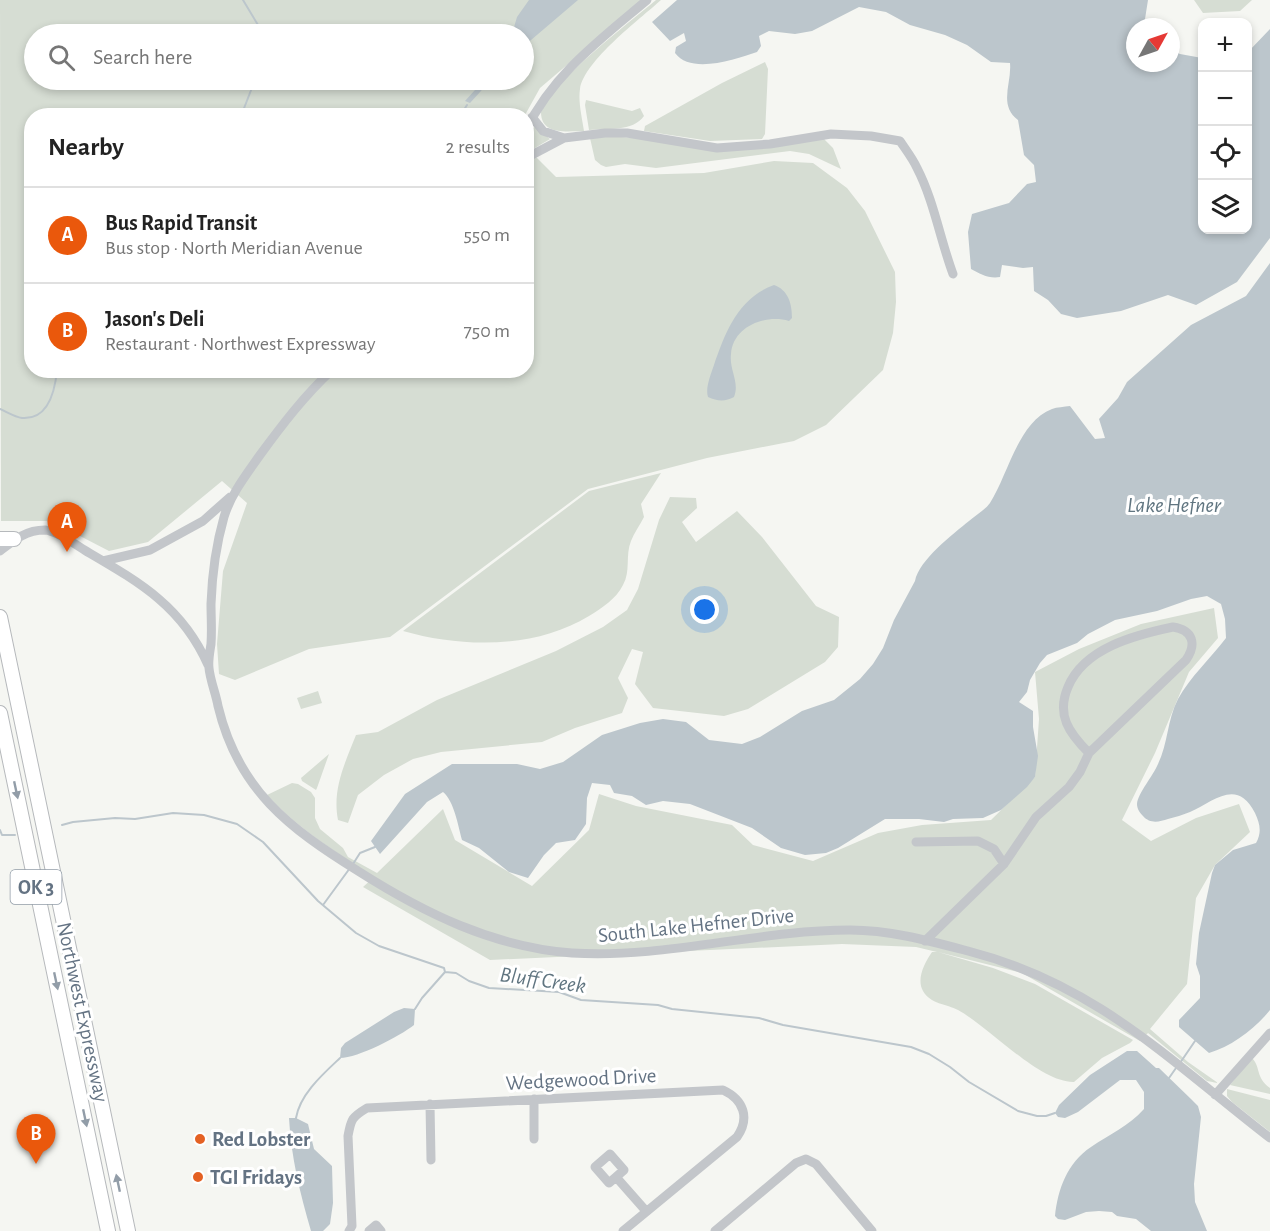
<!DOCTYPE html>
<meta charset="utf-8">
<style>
:root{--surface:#fff;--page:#f6f6f6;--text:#222;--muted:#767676;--line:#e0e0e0;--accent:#ea580c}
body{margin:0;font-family:"Alegreya Sans",sans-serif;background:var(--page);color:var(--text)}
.controls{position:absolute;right:18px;top:18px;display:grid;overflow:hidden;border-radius:12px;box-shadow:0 3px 9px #0003}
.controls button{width:54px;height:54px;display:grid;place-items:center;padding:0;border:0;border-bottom:2px solid var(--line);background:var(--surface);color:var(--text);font:30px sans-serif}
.compass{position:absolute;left:1126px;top:18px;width:54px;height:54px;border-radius:50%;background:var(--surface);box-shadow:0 3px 9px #0003;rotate:50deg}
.you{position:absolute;left:705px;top:610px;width:21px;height:21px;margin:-15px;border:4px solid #fff;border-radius:50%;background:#1a73e8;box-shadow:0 0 0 9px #1a73e833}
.badge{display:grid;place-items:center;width:39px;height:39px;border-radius:50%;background:var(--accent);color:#fff;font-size:20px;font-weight:700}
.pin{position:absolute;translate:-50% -50px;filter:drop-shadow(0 2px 3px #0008)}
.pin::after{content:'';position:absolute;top:32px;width:21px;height:18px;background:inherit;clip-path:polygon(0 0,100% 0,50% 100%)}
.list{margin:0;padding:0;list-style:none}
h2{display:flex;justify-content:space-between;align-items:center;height:78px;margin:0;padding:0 24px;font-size:26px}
h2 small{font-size:20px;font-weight:400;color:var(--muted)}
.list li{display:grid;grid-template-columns:39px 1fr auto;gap:18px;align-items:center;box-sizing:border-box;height:96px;padding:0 24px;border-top:2px solid var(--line)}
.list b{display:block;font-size:22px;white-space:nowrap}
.list p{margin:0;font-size:20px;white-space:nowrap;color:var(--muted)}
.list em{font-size:20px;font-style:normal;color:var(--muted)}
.icon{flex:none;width:33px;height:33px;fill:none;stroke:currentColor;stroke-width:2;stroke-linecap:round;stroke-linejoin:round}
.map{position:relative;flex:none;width:1270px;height:1231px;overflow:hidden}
.search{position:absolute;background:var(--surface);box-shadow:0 3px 9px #0003;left:24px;top:24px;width:510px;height:66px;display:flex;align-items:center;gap:15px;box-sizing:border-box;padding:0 21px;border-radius:33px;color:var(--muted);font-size:22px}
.panel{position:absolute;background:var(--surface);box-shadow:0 3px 9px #0003;left:24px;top:108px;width:510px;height:270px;border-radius:24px}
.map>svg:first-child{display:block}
</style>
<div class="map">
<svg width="1270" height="1231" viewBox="0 0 1270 1231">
<rect width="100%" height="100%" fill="#f5f6f2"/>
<path fill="#d6ddd3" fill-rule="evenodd" d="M0,0H643L540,88L525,115L32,116V370H526V139L531,129L535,127L550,139L530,151L556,177L704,173L774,161L813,163L847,188L865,211L895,272L896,302L893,333L883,370L826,425L794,441L707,458L588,489L390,637L309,649L235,680L219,674L217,644L223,571L247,503L222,481L148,542L109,551L51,521H1ZM34,34H524V80H34Z
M656,0H661C640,19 584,61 580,89C578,102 582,117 584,131C568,131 541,136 541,112C559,75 623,28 656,0Z
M1194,0H1252L1240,11L1203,13Z
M765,62L768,69L765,134L762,139L710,141L644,131L645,126L722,83Z
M586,100L632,111L640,108L644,116C633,132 606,128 589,130L585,105Z
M607,136L637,138L699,148L824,139L833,148L841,169L809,154L790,151L656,168L625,164L606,167L601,165L595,160L590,138Z
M661,473L641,504L644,517C640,525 634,533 631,541C625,556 631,571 623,585C616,599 602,608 589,616C535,649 463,648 403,631L589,491Z
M670,497L696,498L697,508L682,522L696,542L737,511L762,537L816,606L839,617L838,647L825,662L748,709L724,716L653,708L635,684L643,652L632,649L618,678L628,698L622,713L575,728L542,742L441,752L413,759L384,775L358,795L348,823L338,820C332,789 345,763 356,735L378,732L437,700L556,651L603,627L627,610L638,589L659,520Z
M1214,608L1218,638L1189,672L1155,753L1122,820L1151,841L1196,818L1239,804L1250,832L1215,865L1196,898L1187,984L1150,1029L1188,1062L1218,1083L1207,1081L1148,1033L1140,1041L1022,973L938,952L993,968L1035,984L1133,1040L1130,1043L1102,1058L1074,1082C1040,1083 989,1027 958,1010C947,1004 930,1004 923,991C916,979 925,962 932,952H937L916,947L842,944L490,960L363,887L374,877C336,852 298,829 267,795L292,783L298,784L311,792L315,798V818L320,829L343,848L348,857L377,873L443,809L455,840L532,886L589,830L599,794L636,806L732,825L753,845L813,861L878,833L922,825L991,820L1035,777L1039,719L1035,672L1079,649L1141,624Z
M318,691L322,703L301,709L297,698Z
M329,754L317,788L316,790L302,781L301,778Z
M1252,1058C1261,1067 1255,1077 1270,1088V1094L1230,1085Z
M1227,1089L1270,1100V1132L1232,1102L1227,1096Z"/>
<path fill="#bcc6cc" d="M529,0H578L524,46V34H512L517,17Z
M677,0H1148L1145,19L1146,27H1135V63H1171V49L1180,54L1202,58V230H1248V52L1270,29V238L1237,282L1196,305L1168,295L1121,311L1077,318L1061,314L1048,300L1034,291L1033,267L1023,268L1002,265L1000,277C989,279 980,274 971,269L968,232L972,214L1009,203L1027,184L1036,182L1034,165L1024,155L1018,120C998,105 1012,83 1010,63L991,62L967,45L945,35L910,25L886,12L859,7L812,31L795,34L769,31L759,36L761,46L757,52C736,59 691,75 675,53L676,47L686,41L684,33L670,41L652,22Z
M484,80H491L470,103L465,101Z
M1270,263V1010C1255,1029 1232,1046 1209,1053L1179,1027V1020L1200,998V976L1196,964L1199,933L1212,873L1215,865L1233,850L1256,843C1262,832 1260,824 1255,813C1237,777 1213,802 1190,812C1183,815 1175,817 1168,819C1159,822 1150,824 1143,816C1140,813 1137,809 1137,804C1138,793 1153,776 1158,764C1168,744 1167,720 1178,699C1190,677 1210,659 1226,638L1225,619L1221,604L1207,596L1191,599L1157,611L1115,620L1088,634L1077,643L1047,655L1040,663L1030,680L1027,692L1019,702L1033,711V727L1038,756L1035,777L1027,787L1001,810L983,818L953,819L944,822L919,819H885L838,848L826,853L805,855L781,848L752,828L690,804L663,801L646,805L632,796L614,793L610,785L592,783L587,798L586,824L575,840L556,843L544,855L528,878L509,872L479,848L462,840C458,825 454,801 443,792L427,802L380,854L371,841L405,794L452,764H517L540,769L563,762L602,735L640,723L663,719L686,722L709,740L742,744L760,737L802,711L834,700L860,679L873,664L883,648L894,620L915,581C919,560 953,534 969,521C976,515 985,510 990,503C1008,475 1018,422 1052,409C1057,407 1064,407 1070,406L1095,439L1105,438L1099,419L1118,398L1127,382L1191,325L1246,296Z
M774,285C788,290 792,303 792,318L789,321C766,314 733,326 731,354C729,370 740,382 734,397C725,402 717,401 708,397C705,388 711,374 714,365C725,333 738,298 774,285Z
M404,1008L415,1009L414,1025C400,1036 358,1058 340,1058L341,1048L345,1043L394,1012Z
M1127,1051H1137L1156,1068H1159L1192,1100L1198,1106L1201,1117L1194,1184L1195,1202L1207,1231H1151L1136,1219L1117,1216L1112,1212L1099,1211L1086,1212L1065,1220L1058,1219L1055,1216C1058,1189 1067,1163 1091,1147C1110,1134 1129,1126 1144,1109V1092L1136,1080H1120L1078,1112L1065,1118L1058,1117L1055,1113L1059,1105L1090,1075Z
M289,1118H296L308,1124L314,1149L332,1166L333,1203L330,1224L323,1231H311C300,1193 291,1157 289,1118Z"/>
<path fill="#f5f6f2" d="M1270,239V243L1238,285L1197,308L1170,299L1197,307L1234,287Z"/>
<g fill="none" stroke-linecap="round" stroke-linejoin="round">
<path stroke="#bcc6cc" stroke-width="2" d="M243,0L261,30V34
M241,116L255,80
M460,116L467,105
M0,409C7,412 15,417 22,418C49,420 55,391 57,370
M62,825L73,822L115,818L135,819L173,813L204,815L237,824L263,842L318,901L356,933L379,946L444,968L445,972L456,973L469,981L489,988L559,992L581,1000L658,1005L672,1009L759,1018L783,1025L911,1047L929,1054L950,1067L969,1082L1018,1111L1037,1116H1046L1055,1113
M0,830L2,835H15
M353,864L360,853L375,847
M323,905L350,868
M415,1009L422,998L445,972
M1180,1063L1195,1041
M1169,1078L1176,1068
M296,1118C300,1094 323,1074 340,1058"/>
<g stroke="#b6b9bc" stroke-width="16">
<path id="highway" d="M0,539H14
M0,617L128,1231
M0,713L108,1231"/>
</g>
<path stroke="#c3c6ca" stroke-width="9" d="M532,117L543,131L564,138
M526,130C553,74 601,39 647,0
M526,158L564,138L605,133H627L717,148L770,144L831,134L871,136L900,141C906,150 913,159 917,168C934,201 940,239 953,274
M332,370C304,396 282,425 260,455C246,475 231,494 224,517C216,545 212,575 211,604C211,617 212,630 211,644C210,651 208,660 209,668C210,680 216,694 218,706C238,790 289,828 358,871C424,913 493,947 572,953C665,959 757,930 850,930C890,930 930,941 968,951C1096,984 1169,1060 1270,1138
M0,551C14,540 26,530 45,530C58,531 74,544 86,551C139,582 182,606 208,665
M103,561L150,550L203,521L230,497
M916,842L978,841L994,849L1004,864
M925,941L1004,864L1036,817L1069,787L1080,772L1089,753L1186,660C1197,644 1193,630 1173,627C1135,635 1084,648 1068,687C1056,715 1069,733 1089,753
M1215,1095L1270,1033
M430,1104L431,1160
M534,1139V1099
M616,1177L609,1183L595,1167L610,1154L624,1170L616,1177L646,1211
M349,1231L352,1226L348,1136C351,1119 352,1117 367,1108L723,1090C744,1100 750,1118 737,1137L623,1231
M369,1231L376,1225L381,1231
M715,1231L796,1163L806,1159L816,1164L872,1231"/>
<use href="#highway" stroke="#fff" stroke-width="14"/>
</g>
<defs><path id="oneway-solid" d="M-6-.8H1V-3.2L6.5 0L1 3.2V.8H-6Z" transform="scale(1.5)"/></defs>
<g fill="#929da8">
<use href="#oneway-solid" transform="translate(16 790) rotate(78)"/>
<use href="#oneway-solid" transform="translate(56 981) rotate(78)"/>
<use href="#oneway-solid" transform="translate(85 1118) rotate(78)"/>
<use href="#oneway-solid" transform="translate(118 1183) rotate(-102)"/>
</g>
<g fill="#e46123" stroke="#fff" stroke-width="2">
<circle cx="200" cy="1139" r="6"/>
<circle cx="198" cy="1177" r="6"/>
</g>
<g text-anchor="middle" stroke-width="6" stroke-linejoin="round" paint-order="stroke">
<rect fill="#fff" stroke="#929da8" stroke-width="1.5" x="10.5" y="870" width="51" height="34" rx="4.5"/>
<g font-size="20" font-weight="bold" fill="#647383">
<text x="36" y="894">OK 3</text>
</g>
<g font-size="21" fill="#647383" stroke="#fff">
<text transform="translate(696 925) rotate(-6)" y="7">South Lake Hefner Drive</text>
<text transform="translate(83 1012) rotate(78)" y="7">Northwest Expressway</text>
<text transform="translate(581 1079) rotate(-3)" y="7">Wedgewood Drive</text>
</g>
<g font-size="21" font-weight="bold" fill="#647383" stroke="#fff" text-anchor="start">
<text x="212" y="1146">Red Lobster</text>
<text x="210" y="1184">TGI Fridays</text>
</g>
<g font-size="22" font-style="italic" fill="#607580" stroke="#fff">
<text x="1174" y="512">Lake Hefner</text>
<text transform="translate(543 979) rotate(8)" y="8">Bluff Creek</text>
</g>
</g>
</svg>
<div class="controls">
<button>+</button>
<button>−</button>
<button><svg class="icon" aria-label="locate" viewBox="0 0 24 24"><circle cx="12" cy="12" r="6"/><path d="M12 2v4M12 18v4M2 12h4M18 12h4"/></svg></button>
<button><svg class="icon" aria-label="layers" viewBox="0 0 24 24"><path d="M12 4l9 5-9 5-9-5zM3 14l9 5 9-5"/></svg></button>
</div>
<svg class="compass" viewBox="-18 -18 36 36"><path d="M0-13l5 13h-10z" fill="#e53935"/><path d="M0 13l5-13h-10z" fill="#767676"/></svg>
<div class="you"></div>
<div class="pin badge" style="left:67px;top:552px">A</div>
<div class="pin badge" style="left:36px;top:1164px">B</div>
<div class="search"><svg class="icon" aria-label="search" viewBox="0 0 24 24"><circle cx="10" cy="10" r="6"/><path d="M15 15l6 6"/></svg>Search here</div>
<section class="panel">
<h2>Nearby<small>2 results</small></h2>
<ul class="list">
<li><span class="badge">A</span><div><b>Bus Rapid Transit</b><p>Bus stop · North Meridian Avenue</p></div><em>550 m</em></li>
<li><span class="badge">B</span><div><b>Jason's Deli</b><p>Restaurant · Northwest Expressway</p></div><em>750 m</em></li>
</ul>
</section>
</div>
